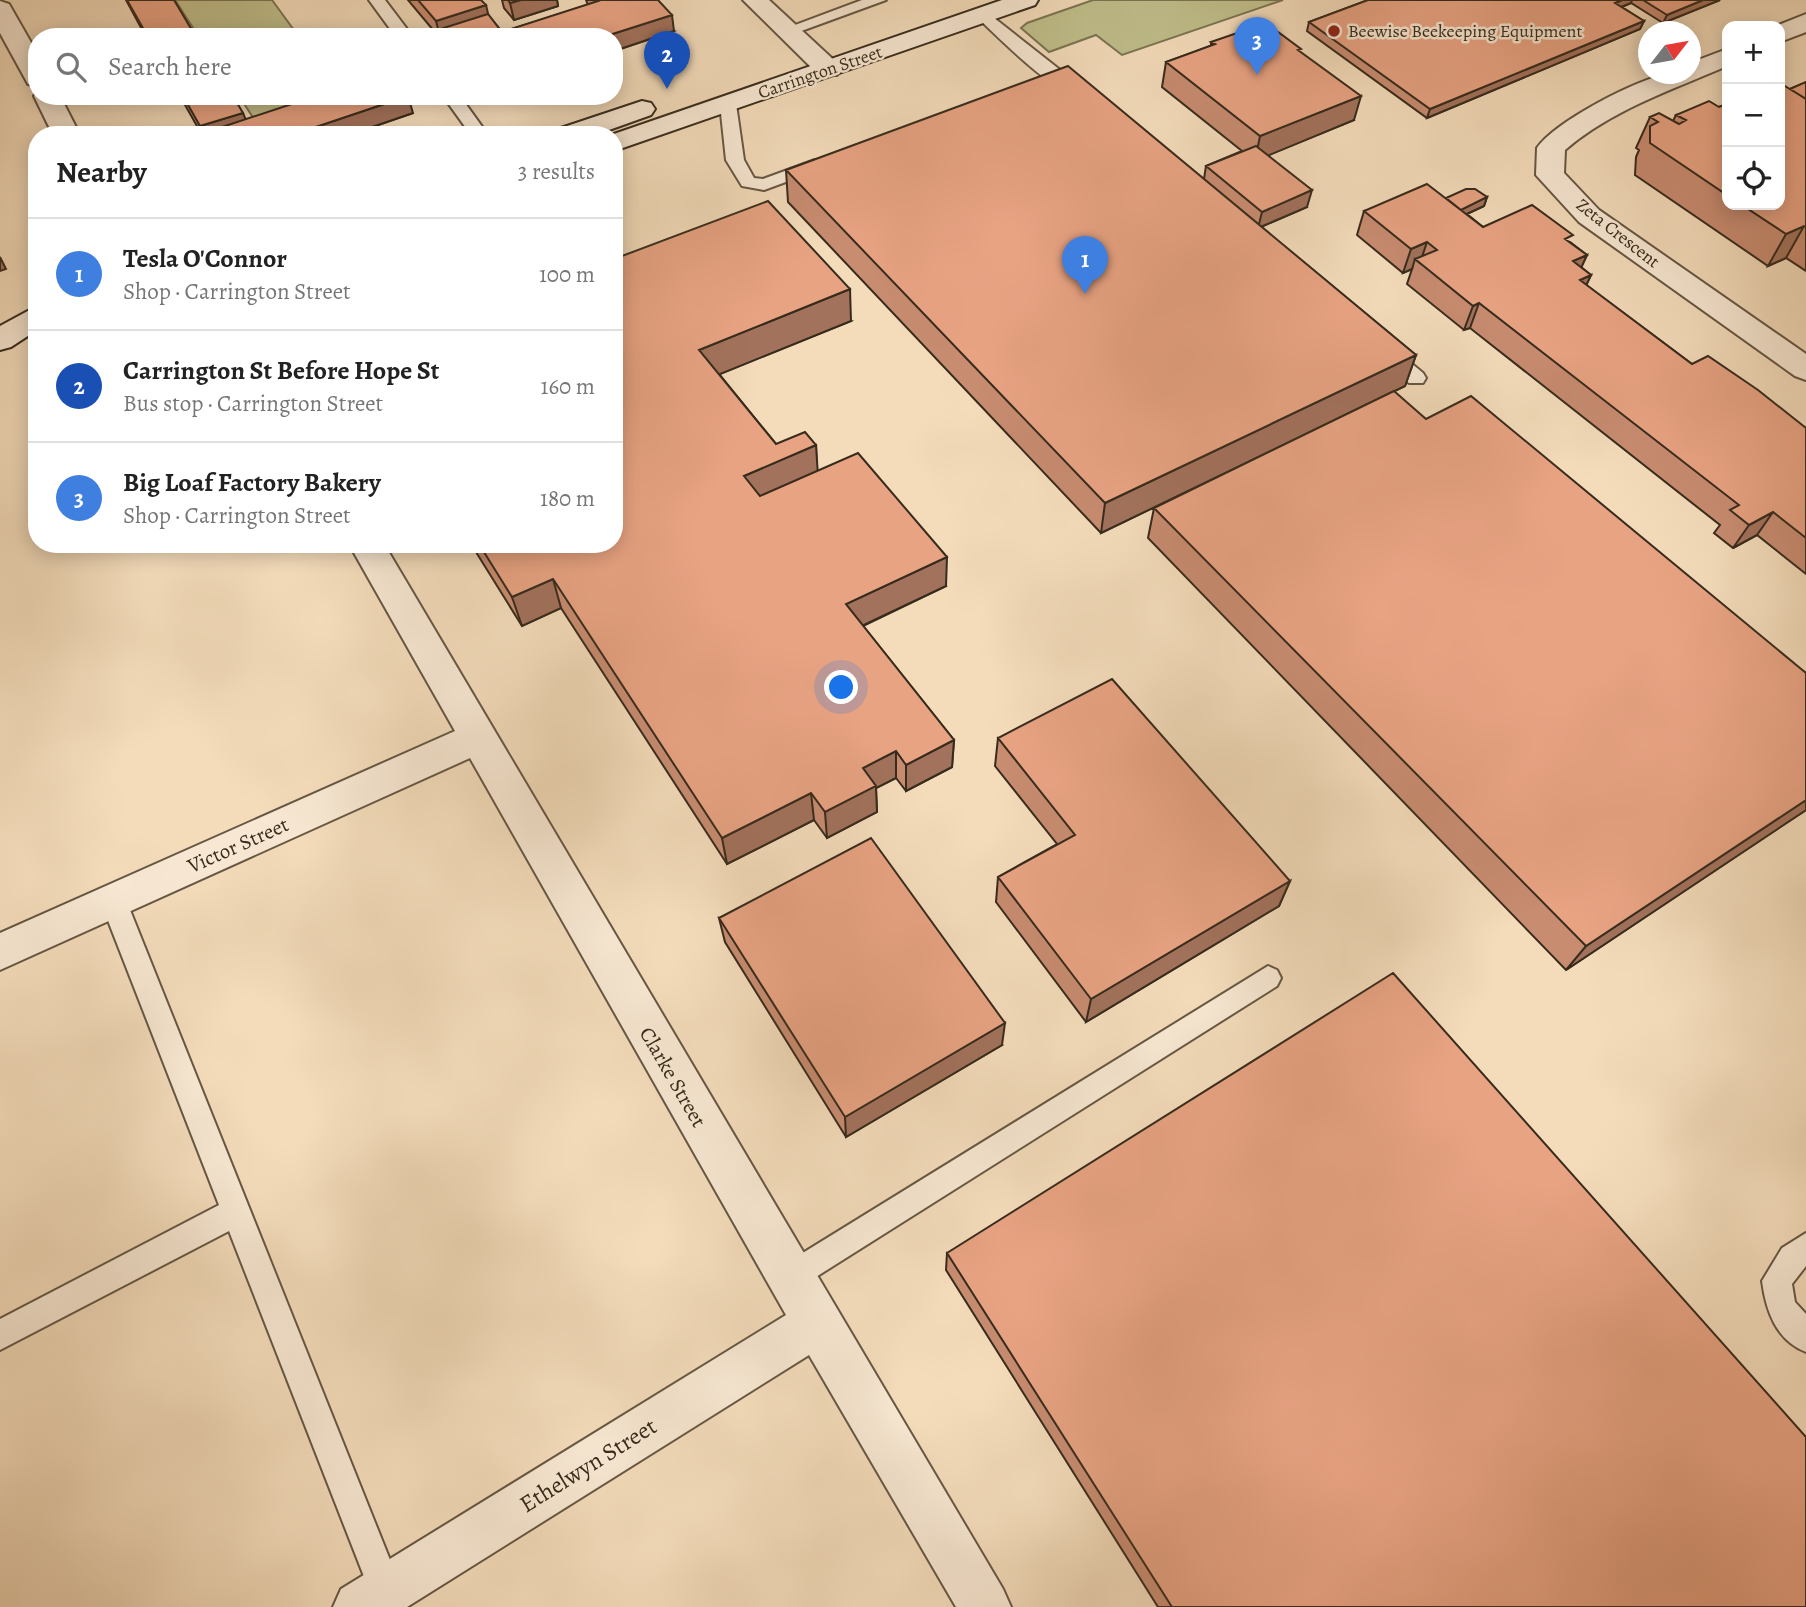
<!DOCTYPE html>
<meta charset="utf-8">
<style>
:root{--surface:#fff;--page:#f6f6f6;--text:#222;--muted:#767676;--line:#e0e0e0;--accent:#8f2418}
body{margin:0;font-family:Alegreya,serif;background:var(--page);color:var(--text)}
.controls{position:absolute;right:21px;top:21px;display:grid;overflow:hidden;border-radius:14px;box-shadow:0 4px 18px #0003}
.controls button{width:63px;height:63px;display:grid;place-items:center;padding:0;border:0;border-bottom:2px solid var(--line);background:var(--surface);color:var(--text);font:35px sans-serif}
.compass{position:absolute;left:1638px;top:21px;width:63px;height:63px;border-radius:50%;background:var(--surface);box-shadow:0 4px 18px #0003;rotate:59deg}
.you{position:absolute;left:842px;top:688px;width:24px;height:24px;margin:-18px;border:5px solid #fff;border-radius:50%;background:#1a73e8;box-shadow:0 0 0 10px #1a73e833}
.badge{display:grid;place-items:center;width:46px;height:46px;border-radius:50%;background:var(--accent);color:#fff;font-size:23px;font-weight:700}
.pin{position:absolute;translate:-50% -58px;filter:drop-shadow(0 2px 4px #0008)}
.pin::after{content:'';position:absolute;top:37px;width:24px;height:21px;background:inherit;clip-path:polygon(0 0,100% 0,50% 100%)}
.list{margin:0;padding:0;list-style:none}
h2{display:flex;justify-content:space-between;align-items:center;height:91px;margin:0;padding:0 28px;font-size:30px}
h2 small{font-size:23px;font-weight:400;color:var(--muted)}
.list li{display:grid;grid-template-columns:46px 1fr auto;gap:21px;align-items:center;box-sizing:border-box;height:112px;padding:0 28px;border-top:2px solid var(--line)}
.list b{display:block;font-size:26px;white-space:nowrap}
.list p{margin:0;font-size:23px;white-space:nowrap;color:var(--muted)}
.list em{font-size:23px;font-style:normal;color:var(--muted)}
.icon{flex:none;width:38px;height:38px;fill:none;stroke:currentColor;stroke-width:2;stroke-linecap:round;stroke-linejoin:round}
.map{position:relative;flex:none;width:1806px;height:1607px;overflow:hidden}
.search{position:absolute;background:var(--surface);box-shadow:0 4px 18px #0003;left:28px;top:28px;width:595px;height:77px;display:flex;align-items:center;gap:18px;box-sizing:border-box;padding:0 24px;border-radius:28px;color:var(--muted);font-size:26px}
.panel{position:absolute;background:var(--surface);box-shadow:0 4px 18px #0003;left:28px;top:126px;width:595px;height:427px;border-radius:28px}
.map>svg:first-child{display:block}
</style>
<div class="map">
<svg width="1806" height="1607" viewBox="0 0 1806 1607">
<rect width="100%" height="100%" fill="#f4dcbb"/>
<filter id="stains"><feTurbulence type="fractalNoise" baseFrequency=".00286" numOctaves="4"/><feColorMatrix values="0 0 0 0 .2 0 0 0 0 .09 0 0 0 0 .02 0 0 0 .5 -.17"/></filter>
<radialGradient id="worn" r=".72"><stop offset=".6" stop-color="#630" stop-opacity="0"/><stop offset="1" stop-color="#630" stop-opacity=".3"/></radialGradient>
<path fill="#c0bf8c" stroke="#7c7554" stroke-width="2" d="M175,0H272L299,37H199Z
M1093,0H1283L1122,55L1096,35L1049,52L1021,28L1027,23Z
M239,96H374L263,133Z"/>
<g fill="none" stroke-linecap="round" stroke-linejoin="round">
<g stroke="#665744" stroke-width="4">
<path id="lane" d="M369,0H385L413,37H396Z
M862,0H886L793,34H781L779,31Z
M984,10L1083,88L1085,92L1083,96C1061,101 996,35 978,18V12Z
M443,96H460L488,135H471Z
M728,99L736,104L744,160L754,178L763,179L815,160L824,165L821,169L764,190L742,186L726,160L720,104Z
M1386,346L1393,348L1423,373L1426,378L1423,383H1409L1379,358L1376,353Z
M113,889L122,892L126,900L402,1590L398,1602L386,1606L374,1602L229,1231L0,1350V1319L219,1205L100,900L104,892Z
M1268,966L1277,970L1281,978L1277,986L800,1287L790,1292L780,1287L775,1277L780,1267Z
M1806,1233V1266L1792,1284L1795,1302L1806,1314V1352C1776,1340 1766,1311 1762,1281L1782,1248Z"/>
</g>
<g stroke="#665744" stroke-width="4">
<path id="street" d="M743,0H769L837,63L841,69L837,75H819Z
M0,1L9,4L37,53V86L28,84L0,33Z
M1806,14V32L1780,42V26H1776Z
M1727,49V66C1672,90 1611,110 1565,150L1564,173L1599,210L1806,354V380L1795,376L1579,222L1536,175L1537,148C1555,122 1638,78 1669,74C1676,72 1684,74 1690,74V63Z
M37,92V96H60L80,135H53L34,96Z
M349,544H384L1003,1589L1011,1607H956L809,1355L407,1607H333L341,1589L786,1315L470,758L0,970V933L455,731Z"/>
</g>
<g stroke="#372b1d" stroke-width="4">
<path id="secondary" d="M1002,0H1038L1035,5L614,151V135H611Z
M642,101L651,103L655,109L651,115L595,135H555L558,129Z
M37,306V330L11,347L0,350V326Z"/>
</g>
<use href="#lane" fill="#f8e8d3" fill-rule="evenodd"/>
<use href="#street" fill="#f8e8d3" fill-rule="evenodd"/>
<use href="#secondary" fill="#f8e8d3" fill-rule="evenodd"/>
</g>
<path fill="#c88c71" stroke="#372b1d" stroke-width="2" d="M126,0H174L196,37H146Z
M408,0H481L488,15L502,32L588,5L586,0H596L674,31L614,51V37H435L434,31Z
M502,0H557L558,6L514,20L504,8Z
M1368,0H1720L1663,23L1631,3L1622,7L1644,21L1640,29L1427,118L1307,31L1309,22Z
M1211,42L1300,52L1354,120L1268,155L1307,207L1261,227L1416,355L1405,386L1101,533L788,202L786,170L1204,179L1206,166L1242,151L1162,87L1166,62L1211,46Z
M1806,82V271L1786,258L1768,266L1635,175L1636,157L1639,150L1636,148L1650,117L1673,121L1676,115L1719,107L1727,104V205H1780L1790,89Z
M180,96H233L245,119L413,113L349,135H202Z
M1487,197L1484,206L1467,214L1483,227L1570,242L1587,255L1581,267L1591,275L1586,285L1692,364L1806,428V574L1757,535L1733,548L1714,533L1720,525L1470,328L1464,330L1407,284L1412,269L1403,273L1357,235L1364,211L1446,198Z
M614,259L851,321L719,374L776,444L816,445L817,471L946,586L863,626L954,740L952,767L906,791L896,778L876,788L877,812L827,838L814,820L727,864L561,608L522,626L471,544H614Z
M1426,419L1806,673V810L1566,970L1148,538L1154,508Z
M998,738L1290,881L1279,906L1086,1022L996,902L998,877L1057,844L995,766Z
M719,918L1002,1045L846,1137L725,942Z
M947,1253L1806,1607H1158L946,1270Z"/>
<path fill="#a2725c" stroke="#372b1d" stroke-width="2" d="M520,0H557L558,6L514,20L510,3Z
M1622,0H1632L1631,3L1611,11L1615,3Z
M1703,0H1720L1663,23L1667,15Z
M486,5L490,22L440,37L436,21Z
M672,15L674,31L614,51V37H603Z
M1644,21L1640,29L1427,118L1430,109Z
M408,96L413,113L349,135H292Z
M1361,96L1354,120L1255,161L1260,136Z
M243,113L250,130L210,131L212,135H204L200,126Z
M1312,190L1307,207L1258,228L1262,212Z
M1487,197L1484,206L1443,225L1446,216Z
M1804,226L1786,258L1768,266L1786,234Z
M1427,242L1420,263L1415,259L1412,269L1403,273L1411,249Z
M1587,255L1576,279L1573,261Z
M0,257L6,269L0,271Z
M1591,275L1580,299V280Z
M850,289L851,321L703,381L699,350Z
M1479,303L1470,328L1464,330L1473,306Z
M1416,355L1405,386L1101,533L1105,503Z
M816,445L818,476L748,506L744,476Z
M1773,512L1757,535L1733,548L1749,525Z
M947,557L946,586L847,633L846,604Z
M553,579L561,608L522,626L512,597Z
M954,740L952,767L906,791V765Z
M896,751V778L876,788L877,812L827,838L825,812L863,768Z
M811,793L814,820L727,864L722,838Z
M1806,800V810L1566,970L1586,946Z
M1290,881L1279,906L1086,1022L1091,999Z
M1005,1023L1002,1045L846,1137L845,1117Z"/>
<path fill="#e8a383" stroke="#372b1d" stroke-width="2" d="M127,0H174L196,37H148Z
M418,0H481L486,5L436,21Z
M508,0H521L510,3Z
M596,0H658L672,15L603,37H438L434,31L488,14L502,32L598,1Z
M1368,0H1622L1615,3L1644,21L1430,109L1309,22Z
M1643,0H1703L1667,15Z
M1266,23L1301,49L1298,50L1361,96L1260,136L1166,62L1215,44L1211,42Z
M1068,66L1416,355L1105,503L786,170Z
M1806,82V99L1790,89Z
M1780,83L1806,99V227L1804,226L1786,234L1742,205H1780Z
M183,96H233L243,113L200,126Z
M316,96H408L292,135H213L210,131Z
M1709,101L1719,107L1727,104V195L1650,143V126L1658,122L1650,117L1659,113L1679,124L1686,120L1676,115Z
M1256,146L1312,190L1262,212L1206,166Z
M1427,184L1483,227L1532,205L1573,235L1565,239L1587,255L1573,261L1591,275L1580,280L1692,364L1708,356L1758,390L1806,428V538L1773,512L1749,525L1730,510L1739,505L1479,303L1473,306L1415,259L1437,250L1427,242L1411,249L1364,211Z
M1466,189H1475L1487,197L1461,210L1446,198Z
M768,201L850,289L699,350L776,444L805,432L816,445L744,476L760,496L858,453L947,557L846,604L954,740L906,765L896,751L863,768L876,786L825,812L811,793L722,838L553,579L512,597L479,544H614V259Z
M1394,391L1426,419L1471,396L1806,673V800L1586,946L1154,508Z
M1112,679L1290,881L1091,999L998,877L1075,835L998,738Z
M871,838L1005,1023L845,1117L719,918Z
M1393,973L1806,1437V1607H1172L947,1253Z"/>
<circle fill="#8f2418" stroke="#f8e8d3" stroke-width="2.5" cx="1334" cy="31" r="7"/>
<g text-anchor="middle" stroke-width="5" stroke-linejoin="round" paint-order="stroke">
<g font-size="18" fill="#372b1d" stroke="#f8e8d3" text-anchor="start">
<text x="1348" y="37">Beewise Beekeeping Equipment</text>
</g>
<g font-size="18" fill="#372b1d" stroke="#f8e8d3">
<text transform="translate(820 72) rotate(-19)" y="6">Carrington Street</text>
<text transform="translate(1618 233) rotate(38)" y="6">Zeta Crescent</text>
</g>
<g font-size="21" fill="#372b1d" stroke="#f8e8d3">
<text transform="translate(238 845) rotate(-24)" y="7">Victor Street</text>
<text transform="translate(673 1077) rotate(60)" y="7">Clarke Street</text>
</g>
<g font-size="24" fill="#372b1d" stroke="#f8e8d3">
<text transform="translate(588 1465) rotate(-32)" y="8">Ethelwyn Street</text>
</g>
</g>
<rect width="100%" height="100%" filter="url(#stains)"/>
<rect width="100%" height="100%" fill="url(#worn)"/>
</svg>
<div class="controls">
<button>+</button>
<button>−</button>
<button><svg class="icon" aria-label="locate" viewBox="0 0 24 24"><circle cx="12" cy="12" r="6"/><path d="M12 2v4M12 18v4M2 12h4M18 12h4"/></svg></button>
</div>
<svg class="compass" viewBox="-18 -18 36 36"><path d="M0-13l5 13h-10z" fill="#e53935"/><path d="M0 13l5-13h-10z" fill="#767676"/></svg>
<div class="you"></div>
<div class="pin badge" style="left:1085px;top:294px;background:#3f7fe0">1</div>
<div class="pin badge" style="left:667px;top:89px;background:#1a4fb4">2</div>
<div class="pin badge" style="left:1257px;top:75px;background:#3f7fe0">3</div>
<div class="search"><svg class="icon" aria-label="search" viewBox="0 0 24 24"><circle cx="10" cy="10" r="6"/><path d="M15 15l6 6"/></svg>Search here</div>
<section class="panel">
<h2>Nearby<small>3 results</small></h2>
<ul class="list">
<li><span class="badge" style="background:#3f7fe0">1</span><div><b>Tesla O'Connor</b><p>Shop · Carrington Street</p></div><em>100 m</em></li>
<li><span class="badge" style="background:#1a4fb4">2</span><div><b>Carrington St Before Hope St</b><p>Bus stop · Carrington Street</p></div><em>160 m</em></li>
<li><span class="badge" style="background:#3f7fe0">3</span><div><b>Big Loaf Factory Bakery</b><p>Shop · Carrington Street</p></div><em>180 m</em></li>
</ul>
</section>
</div>
